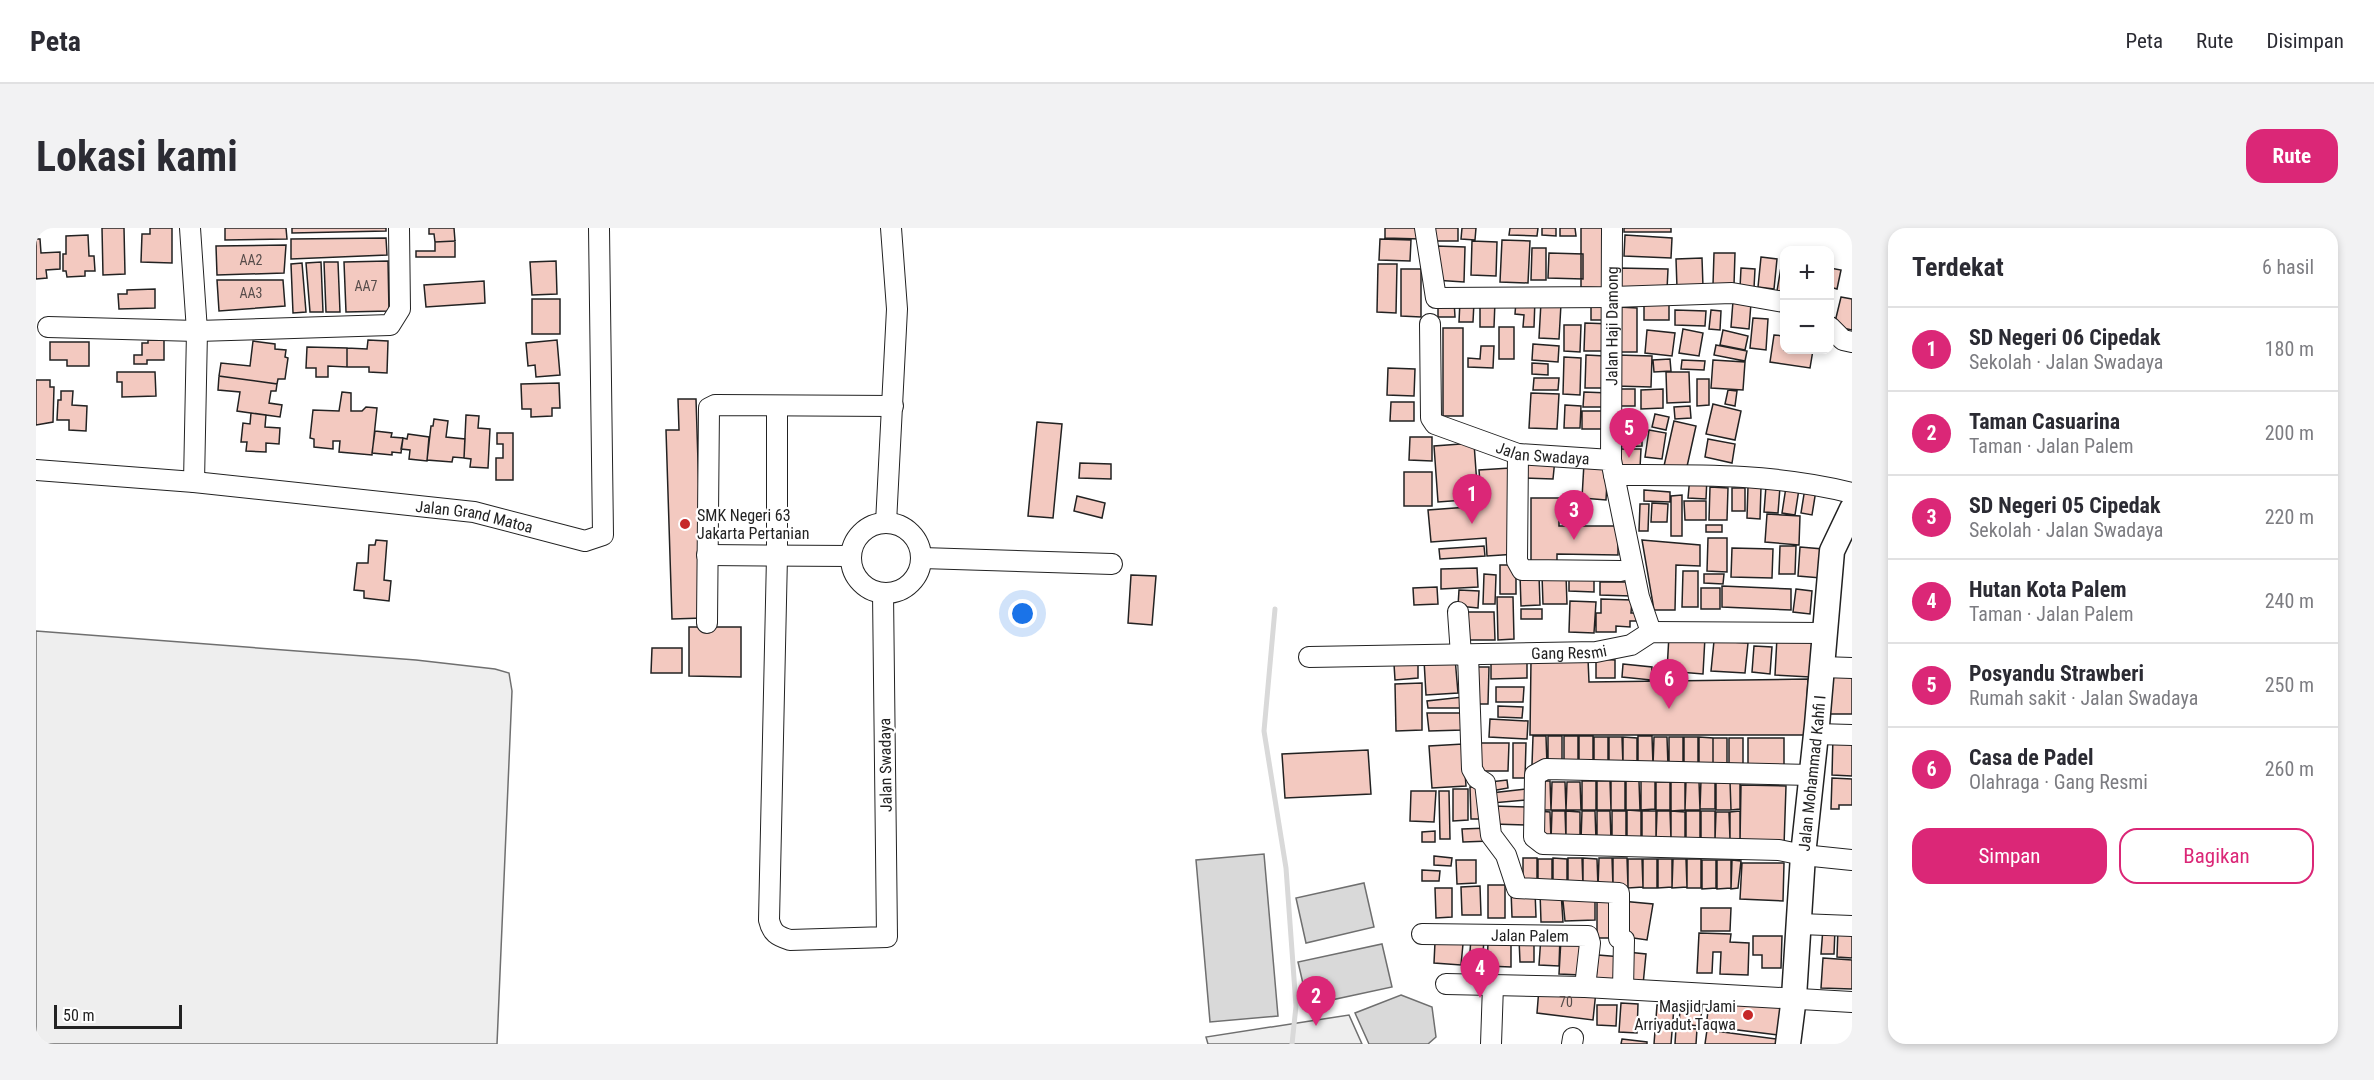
<!DOCTYPE html>
<html lang="id">
<meta charset="utf-8">
<style>
:root{--surface:#fff;--page:#f2f2f3;--text:#2b2b33;--muted:#7c7c81;--line:#e1e1e2;--accent:#db2777}
body{margin:0;font-family:"Roboto Condensed",sans-serif;background:var(--page);color:var(--text)}
.controls{position:absolute;right:18px;top:18px;display:grid;overflow:hidden;border-radius:12px;box-shadow:0 3px 9px #0003}
.controls button{width:54px;height:54px;display:grid;place-items:center;padding:0;border:0;border-bottom:2px solid var(--line);background:var(--surface);color:var(--text);font:30px sans-serif}
.scale{position:absolute;left:18px;bottom:15px;width:128px;box-sizing:border-box;padding-left:6px;border:3px solid #222;border-top:0;font-size:16px;line-height:21px;white-space:nowrap;color:#222;-webkit-text-stroke:4px #fff;paint-order:stroke}
.you{position:absolute;left:987px;top:386px;width:21px;height:21px;margin:-15px;border:4px solid #fff;border-radius:50%;background:#1a73e8;box-shadow:0 0 0 9px #1a73e833}
.badge{display:grid;place-items:center;width:39px;height:39px;border-radius:50%;background:var(--accent);color:#fff;font-size:20px;font-weight:700}
.pin{position:absolute;translate:-50% -50px;filter:drop-shadow(0 2px 3px #0008)}
.pin::after{content:'';position:absolute;top:32px;width:21px;height:18px;background:inherit;clip-path:polygon(0 0,100% 0,50% 100%)}
.list{margin:0;padding:0;list-style:none}
h2{display:flex;justify-content:space-between;align-items:center;height:78px;margin:0;padding:0 24px;font-size:26px}
h2 small{font-size:20px;font-weight:400;color:var(--muted)}
.list li{display:grid;grid-template-columns:39px 1fr auto;gap:18px;align-items:center;box-sizing:border-box;height:84px;padding:0 24px;border-top:2px solid var(--line)}
.list b{display:block;font-size:22px;white-space:nowrap}
.list p{margin:0;font-size:20px;white-space:nowrap;color:var(--muted)}
.list em{font-size:20px;font-style:normal;color:var(--muted)}
.actions{display:flex;gap:12px;padding:18px 24px}
.actions a{flex:1;padding:14px 0;border:2px solid var(--accent);border-radius:18px;text-align:center;font-size:21px;color:var(--accent)}
.actions .main{background:var(--accent);color:#fff}
.map{position:relative;flex:none;width:1816px;height:816px;overflow:hidden;border-radius:18px}
header{display:flex;align-items:center;gap:36px;box-sizing:border-box;height:84px;padding:0 30px;background:var(--surface);border-bottom:2px solid var(--line)}
header strong{font-size:28px}
nav{display:flex;gap:33px;margin-inline-start:auto;font-size:21px}
.intro{display:flex;align-items:center;justify-content:space-between;box-sizing:border-box;height:144px;padding:0 36px}
h1{margin:0;font-size:42px}
.button{padding:15px 27px;border-radius:18px;background:var(--accent);color:#fff;font-size:21px;font-weight:700}
main{display:flex;gap:36px;padding:0 36px}
aside{flex:1;background:var(--surface);border-radius:18px;box-shadow:0 3px 9px #0003}
.map>svg:first-child{display:block}
</style>
<header>
<strong>Peta</strong>
<nav><a>Peta</a><a>Rute</a><a>Disimpan</a></nav>
</header>
<div class="intro"><h1>Lokasi kami</h1><a class="button">Rute</a></div>
<main>
<div class="map">
<svg width="1816" height="816" viewBox="0 0 1816 816">
<rect width="100%" height="100%" fill="#fff"/>
<path fill="#eee" stroke="#6f6f6f" stroke-width="1.5" d="M0,403L380,432L459,441L473,445L476,463L461,816H0Z
M1313,787L1326,816H1172L1170,809Z"/>
<path fill="#d9d9d9" stroke="#6f6f6f" stroke-width="1.5" d="M1228,626L1242,788L1174,794L1160,632Z
M1328,655L1338,699L1270,715L1260,670Z
M1346,716L1356,759L1272,777L1262,734Z
M1365,767L1396,779L1400,809L1392,816H1333L1319,785Z"/>
<g fill="none" stroke-linecap="round" stroke-linejoin="round">
<path stroke="#d9d9d9" stroke-width="5" d="M1239,381L1228,503L1250,640L1260,778L1256,816"/>
</g>
<path fill="#f3c9c0" stroke="#222" stroke-width="1.5" d="M66,0H88L89,46L67,47Z
M114,0H136V35L105,34L106,6H114Z
M189,0H250L251,11L189,12Z
M256,0H350V3L256,5Z
M393,0H418L419,13L399,14L398,6H393Z
M1349,0H1386L1385,11L1349,10Z
M1396,0H1422V13H1396Z
M1426,0H1440L1439,12L1425,11Z
M1474,0H1502L1501,8L1473,7Z
M1506,0H1520V8L1506,7Z
M1524,0H1539L1540,8H1524Z
M1545,0H1570L1569,60L1545,59Z
M1588,0H1635V4H1588Z
M52,7L53,28H58L59,43H49V48L31,49L30,43H27V26H30V8Z
M1589,7L1636,10L1635,30L1588,28Z
M350,10L351,27L255,31V11Z
M0,11H4L5,25L24,24V41L10,42L11,50L0,51Z
M1344,11L1375,12L1374,33L1343,32Z
M1466,12L1494,13L1492,55L1464,54Z
M419,13V29H380V23H399V14Z
M1436,13L1461,14L1460,48L1435,47Z
M250,17L248,45L181,47L180,18Z
M1400,18L1429,19L1428,54L1398,52Z
M1496,20H1510V52H1495Z
M1513,25L1547,26V51L1512,50Z
M1678,25H1699L1698,57H1677Z
M1725,29L1741,31L1738,61L1722,59Z
M1666,30L1667,59L1641,60L1640,31Z
M352,33L353,83L310,84L308,34Z
M520,33L521,66L496,67L494,34Z
M1746,33L1748,34V65L1741,63Z
M285,34L287,84H274L270,35Z
M288,34H302L304,84H290Z
M266,35L270,84L257,85L255,36Z
M1342,36H1361L1360,85L1341,84Z
M1582,40L1632,41L1631,62L1581,60Z
M1705,40L1719,41L1718,60H1704Z
M1794,40L1805,42L1801,61L1794,59Z
M1365,41H1385V89L1365,88Z
M181,52H247L249,78L183,83Z
M448,53L449,75L390,79L388,57Z
M119,61V80L83,81L82,66H91V62Z
M1805,69L1816,71V102L1798,98Z
M496,71H524V106H496Z
M1499,71L1498,99H1487L1488,87L1479,86L1480,73Z
M1418,72L1419,89H1402V73Z
M1555,72H1573V92H1555Z
M1424,73L1438,74L1437,94H1423Z
M1444,73H1459L1458,99H1444Z
M1697,73L1715,75L1713,101L1695,99Z
M1505,74L1525,76L1523,111L1503,110Z
M1608,75H1633V92H1608Z
M1582,79L1601,80V124H1581Z
M1639,82L1670,83L1669,98L1639,97Z
M1675,82L1685,83L1684,102L1673,101Z
M1717,90L1732,91L1730,122L1714,120Z
M1549,95L1576,96V123H1548Z
M1528,97H1545L1544,124L1528,123Z
M1463,99H1478V131H1463Z
M1407,100H1427V188H1407Z
M1647,101L1667,105L1663,128L1643,125Z
M1611,102L1639,105L1636,128L1609,125Z
M1687,102L1712,108L1709,122L1684,117Z
M1738,107L1748,108V122H1777L1774,140L1734,134Z
M112,112H128V132H111V136H98V127H106V115H112Z
M332,112L352,113L351,145L333,144V139H311V120L331,121Z
M521,112L524,147L500,149L499,137L492,138L490,115Z
M217,113L239,116V121L250,122L249,129L252,130L249,151H242L241,156L183,148L185,135L214,138Z
M14,114H53V138H31V132H14Z
M1497,116L1523,118L1522,134L1496,132Z
M1680,117L1711,123L1709,133L1678,127Z
M1445,118H1458L1457,140L1432,139V130L1444,131Z
M271,119L311,120V139L292,138V149H280V140H270Z
M1550,127L1569,128L1568,160H1549Z
M1581,127L1616,128L1615,159L1580,158Z
M1528,129L1545,130L1544,167L1527,166Z
M1634,131L1635,143L1618,144L1617,132Z
M1646,132L1669,133L1668,142L1645,141Z
M1677,132L1709,134L1707,162L1675,160Z
M1496,135L1512,136V147L1496,146Z
M1352,140L1379,141L1378,168L1351,167Z
M81,144H119L120,168L86,169V154H81Z
M1630,144H1653L1654,174L1631,175Z
M183,148L241,156L240,163H235L233,175L246,177L244,189L201,183L204,164L182,162Z
M1498,150H1523L1522,162H1497Z
M1661,151H1673V177L1661,178Z
M0,152H14V159H18L17,194L0,197Z
M523,155L524,180H516V188L495,189V181H486L485,156Z
M1581,161H1599V178H1581Z
M1627,161V180L1605,181V162Z
M1692,162L1701,163L1699,178L1689,176Z
M25,163H37L36,177L51,178L50,203L33,202V192H21L22,172H25Z
M306,164L315,165V183H326L330,179L341,180L336,227L303,224L304,213H297V221L278,219V211L274,210L277,182L303,183Z
M1548,164L1573,165V179H1547Z
M1495,165L1523,166L1521,201L1493,200Z
M642,171H660L667,390L636,391L630,202H643Z
M1355,174H1378V193H1354Z
M1677,176L1705,183L1699,212L1670,206Z
M1529,177L1545,178L1544,200H1528Z
M1654,178L1655,190L1639,191L1638,179Z
M1546,183H1571V201H1546Z
M215,185L230,187L229,199L244,200L243,216L230,215V224L210,223L211,214H205L207,195L214,196Z
M1619,186L1633,189L1630,202L1616,199Z
M430,187L443,188L442,200L454,201L452,240L434,239L435,231L428,230Z
M1579,188H1606V218L1579,219Z
M398,191L412,193L410,209L429,211L428,230L417,229L416,234L391,232L395,198H397Z
M1638,193L1660,198L1650,243L1628,238Z
M1001,194L1026,196L1017,290L992,288Z
M1613,202L1630,205L1626,231L1609,229Z
M339,203L356,205L355,209L367,210L365,225L356,224V227L336,225Z
M461,205H477V252H460V230H467V216H461Z
M372,206L393,209L391,233L373,231L374,222L365,221L367,210L371,211Z
M1374,209H1396V233L1373,232Z
M1672,211L1699,216L1696,235L1669,229Z
M1438,215L1442,271L1402,274L1398,218Z
M1581,221H1605L1604,240L1581,239Z
M1488,229L1519,231L1517,251L1487,250Z
M1044,235L1075,236V251L1043,250Z
M1548,235L1572,236L1570,272L1546,270Z
M1474,240L1481,326L1451,328L1450,310L1395,314L1392,282L1446,278L1443,242Z
M1368,244H1396V278H1368Z
M1654,248L1671,249L1670,271L1652,270Z
M1712,258L1725,259L1724,291L1711,290Z
M1730,258L1744,259L1742,285L1728,284Z
M1674,259L1692,260L1691,292H1673Z
M1750,259L1763,261L1759,287L1746,285Z
M1696,260H1709V283H1696Z
M1769,260L1780,262L1776,287L1765,285Z
M1608,262L1634,264V274L1608,273Z
M1646,267V308H1635V268Z
M1041,268L1069,275L1066,290L1038,283Z
M1495,270H1523V298H1582V327L1521,326V336H1495Z
M1648,273H1670V292H1649Z
M1616,275L1632,276L1631,294H1615Z
M1604,276H1613L1612,303H1603Z
M1731,286L1764,288L1763,317L1729,314Z
M1670,297H1686V304H1670Z
M1672,310H1691V344L1671,343Z
M340,312L351,313L348,352L355,353L353,373L328,370V363L318,362L321,335H332L333,317H339Z
M1606,312L1664,317V338L1640,337L1639,382H1618Z
M1448,318L1449,328L1404,331L1403,321Z
M1744,318H1760L1759,346H1743Z
M1764,319L1787,321L1785,350L1762,348Z
M1696,320L1737,321L1736,350L1695,349Z
M1464,337H1480V366H1464Z
M1441,340L1442,359L1405,361V341Z
M1647,343H1662V379H1646Z
M1448,346L1460,347L1459,376H1447Z
M1668,346H1688L1687,356L1668,355Z
M1095,347L1120,348L1116,397L1092,395Z
M1484,347H1503L1504,377L1485,378Z
M1506,347H1530L1531,376H1507Z
M1533,349L1558,350V364L1533,363Z
M1564,354H1596L1595,368L1564,367Z
M1686,358L1755,361V382L1686,379Z
M1401,359L1402,376L1378,377L1377,360Z
M1665,360H1684V381H1665Z
M1760,361L1776,363L1774,386L1757,384Z
M1423,362L1443,363L1442,380L1422,378Z
M1461,369H1477L1478,411L1462,412Z
M1565,371L1596,372L1595,385H1603V393H1594V399L1580,398V404H1560V385H1565Z
M1534,373L1560,374L1558,405L1533,404Z
M1485,381H1506V391H1485Z
M1432,384H1458L1459,412H1432Z
M653,399H705V449L653,448Z
M1633,407L1669,409L1667,446L1631,443Z
M1741,409L1776,411L1774,449L1739,447Z
M1678,413L1712,415L1709,445L1675,443Z
M1718,418L1736,419L1734,446L1716,444Z
M616,420H646V445H615Z
M1455,428H1491V450L1455,451Z
M1419,430L1422,465L1390,467L1388,432Z
M1552,431L1553,454L1772,451L1769,507H1494L1495,433Z
M1560,431L1579,432V450H1560Z
M1382,435V450L1359,452L1358,436Z
M1587,436L1616,439L1615,452L1586,449Z
M1439,439H1453L1452,476H1438Z
M1795,448L1816,449V486H1794Z
M1386,455V502L1360,503L1359,456Z
M1460,459H1488L1487,474H1460Z
M1427,469V480H1392L1391,473Z
M1462,478L1487,479L1486,490L1462,489Z
M1391,485H1427V502L1393,503Z
M1454,491L1492,493L1491,511L1453,509Z
M1497,508H1510L1511,537H1496Z
M1512,508H1526V537H1512Z
M1528,508H1542V536L1528,537Z
M1543,508H1557V537H1543Z
M1602,508H1616L1617,537H1602Z
M1797,508L1816,509V548L1796,547Z
M1558,509H1572V538H1558Z
M1573,509H1586L1587,538H1573Z
M1587,509L1601,510V538H1587Z
M1618,509H1631L1632,538H1617Z
M1633,509H1647V537L1633,538Z
M1648,509H1662V537L1648,538Z
M1663,509L1677,510V538H1663Z
M1677,510H1691V539H1677Z
M1693,510H1707V539H1693Z
M1712,510H1748V540H1712Z
M1441,515H1473L1472,543H1441Z
M1477,515H1490L1489,550H1477Z
M1427,516L1430,558L1396,560L1393,518Z
M1332,522L1335,566L1249,570L1246,526Z
M1796,550L1816,551V577H1803V581H1795Z
M1471,552L1472,560L1455,563L1454,554Z
M1665,552H1679V581H1664Z
M1501,553H1514L1515,582H1500Z
M1546,553H1560V582H1546Z
M1561,553H1574L1575,582H1561Z
M1575,553H1589V582H1575Z
M1590,553H1603L1604,582H1590Z
M1605,553H1619V581L1605,582Z
M1650,553H1663L1664,582H1649Z
M1680,553H1694L1695,582H1680Z
M1694,553H1704V581L1695,582Z
M1516,554H1529L1530,582H1515Z
M1531,554H1544L1545,582H1530Z
M1620,554H1634V582H1620Z
M1635,554H1649V582L1635,583Z
M1705,557L1750,558L1748,618L1704,615Z
M1434,559H1448L1449,591H1435Z
M1417,561H1432V592L1417,593Z
M1490,561L1491,572L1456,575L1455,565Z
M1375,563H1400L1398,594L1374,593Z
M1403,563H1413L1414,611H1404Z
M1457,578L1492,579V597L1457,596Z
M1591,582L1605,583V611L1591,612Z
M1501,583L1514,584L1515,612L1502,610Z
M1516,583H1529L1530,612H1515Z
M1530,583L1544,584V612H1530Z
M1546,583H1559L1560,612H1545Z
M1561,583H1574L1575,612H1561Z
M1576,583H1590V612H1576Z
M1606,583H1620V611L1606,612Z
M1621,583H1634L1635,612H1620Z
M1635,583L1649,584V612H1635Z
M1650,583H1664V612H1650Z
M1665,583H1679V612H1665Z
M1704,583V611L1694,612V584Z
M1680,584H1693L1694,612H1679Z
M1453,600L1454,613L1427,614L1426,601Z
M1399,603V614H1386V604Z
M1398,628L1416,630L1415,638L1398,637Z
M1487,630H1501V659H1487Z
M1517,630L1531,631V659L1517,660Z
M1532,630H1546L1547,659H1532Z
M1547,630L1561,631L1562,659H1547Z
M1563,630H1576L1577,659H1562Z
M1577,630H1591L1592,659H1577Z
M1502,631H1516V660H1502Z
M1592,631H1606L1607,659L1592,660Z
M1607,631H1621V660H1607Z
M1622,631H1636V659L1622,660Z
M1637,631H1650L1651,659L1636,660Z
M1651,631H1665V660H1651Z
M1420,632H1440V655L1421,656Z
M1666,632H1680V660L1666,661Z
M1681,632H1695V660L1681,661Z
M1696,632L1705,633L1702,660L1695,661Z
M1706,635H1748L1747,673L1704,671Z
M1386,642L1404,643L1403,653H1386Z
M1452,657H1469V690H1452Z
M1444,658L1445,687H1426L1425,659Z
M1399,660H1416V689L1400,690Z
M1475,662L1499,663L1500,689H1476Z
M1526,663L1559,665V692L1529,693Z
M1504,664H1525L1527,694H1505Z
M1581,668V710H1561V669Z
M1585,673L1617,676L1611,712L1584,708Z
M1665,680H1695L1694,703H1665Z
M1787,700L1799,701L1798,726H1785Z
M1802,700L1816,701V730L1801,729Z
M1663,705L1695,706L1694,714L1713,715L1712,747L1684,746L1685,724H1677L1676,745H1661Z
M1505,708L1524,709L1523,738L1503,737Z
M1717,708H1746L1745,740H1726V727H1717Z
M1435,711L1448,712L1446,737L1433,736Z
M1483,711H1498V734H1484Z
M1525,711L1548,712L1545,747L1523,746Z
M1399,714L1427,716L1425,737L1398,735Z
M1452,715L1475,716V739L1451,738Z
M1591,724L1610,726L1607,757L1589,755Z
M1562,727L1586,729L1585,753L1560,752Z
M1787,730L1816,732V761L1785,760Z
M1503,760L1560,763L1557,792L1501,785Z
M1645,769L1667,771L1664,798L1643,796Z
M1674,769L1755,776L1750,808L1670,798Z
M1585,775L1602,776L1601,805L1583,804Z
M1561,777H1581L1580,798L1561,797Z
M1621,777L1638,779L1635,816H1618Z
M1640,800L1661,801L1660,816H1639Z
M1671,802L1747,812V816H1669Z
M1586,811L1611,814V816H1585Z"/>
<g fill="none" stroke-linecap="round" stroke-linejoin="round">
<g stroke="#222" stroke-width="22">
<g id="minor">
<path d="M154,0L161,103L158,254"/>
<path d="M1389,0L1400,70L1577,69L1696,65L1748,74"/>
<path id="s1" d="M1394,96L1395,190L1399,196L1482,226L1575,232L1578,247C1658,247 1738,245 1816,265"/>
<path d="M12,99L161,103L354,97L364,81L363,0"/>
<path d="M1794,99L1807,112L1816,114"/>
<path d="M741,178V328L733,692C736,705 741,708 754,712L851,709L847,365"/>
<path d="M1482,226L1481,333L1486,342L1585,343"/>
<path id="s2" d="M1575,232L1576,0"/>
<path id="s3" d="M0,242L158,254L438,284L549,313L567,307L563,0"/>
<path d="M1578,247L1603,369L1615,404"/>
<path d="M850,295L861,81L855,0"/>
<circle cx="850" cy="330" r="35"/>
<path d="M671,327L815,328"/>
<path d="M886,330L1076,336"/>
<path d="M1422,384L1425,427"/>
<path d="M671,395L673,180L679,177L857,178"/>
<path d="M1432,427L1436,541L1441,550L1449,555L1455,607L1470,627L1481,660L1583,665V710L1588,712L1587,761"/>
<path id="s4" d="M1273,429L1560,424L1595,417L1615,404L1789,405"/>
<path d="M1786,439L1816,440"/>
<path d="M1780,506L1816,507"/>
<path d="M1775,547L1510,541L1499,547L1498,609L1507,616L1743,622L1767,627L1816,632"/>
<path d="M1764,696L1816,698"/>
<path id="s5" d="M1386,706L1552,708L1554,715L1549,759"/>
<path d="M1410,756L1549,759L1816,774"/>
<path d="M1455,816L1457,757"/>
<path d="M1536,816L1537,810"/>
</g>
</g>
<g stroke="#222" stroke-width="27">
<g id="major">
<path id="s6" d="M1752,816L1758,769L1767,627L1781,497L1796,323L1816,281"/>
</g>
</g>
<use href="#minor" stroke="#fff" stroke-width="20"/>
<use href="#major" stroke="#fff" stroke-width="24"/>
</g>
<g fill="#c62828" stroke="#fff" stroke-width="2">
<circle cx="649" cy="296" r="6"/>
<circle cx="1712" cy="787" r="6"/>
</g>
<g text-anchor="middle" stroke-width="4.5" stroke-linejoin="round" paint-order="stroke">
<g font-size="14" fill="#564c4a">
<text x="215" y="37">AA2</text>
<text x="330" y="63">AA7</text>
<text x="215" y="70">AA3</text>
<text x="1530" y="779">70</text>
</g>
<g font-size="16" fill="#222" stroke="#fff">
<text dy="6" stroke="none"><textPath href="#s2" startOffset="134">Jalan Haji Damong</textPath></text>
<text dy="6" stroke="none"><textPath href="#s1" startOffset="214">Jalan Swadaya</textPath></text>
<text dy="6" stroke="none"><textPath href="#s3" startOffset="441">Jalan Grand Matoa</textPath></text>
<text dy="6" stroke="none"><textPath href="#s4" startOffset="260">Gang Resmi</textPath></text>
<text transform="translate(849 537) rotate(-91)" y="6">Jalan Swadaya</text>
<text dy="6" stroke="none"><textPath href="#s6" startOffset="272">Jalan Mohammad Kahfi I</textPath></text>
<text dy="6" stroke="none"><textPath href="#s5" startOffset="108">Jalan Palem</textPath></text>
</g>
<g font-size="16" fill="#222" stroke="#fff" text-anchor="start">
<text x="661" y="293">SMK Negeri 63<tspan x="661" dy="18">Jakarta Pertanian</tspan></text>
<text x="1700" y="784" text-anchor="end">Masjid Jami<tspan x="1700" dy="18">Arriyadut Taqwa</tspan></text>
</g>
</g>
</svg>
<div class="controls">
<button>+</button>
<button>−</button>
</div>
<div class="scale">50 m</div>
<div class="you"></div>
<div class="pin badge" style="left:1436px;top:296px">1</div>
<div class="pin badge" style="left:1280px;top:798px">2</div>
<div class="pin badge" style="left:1538px;top:312px">3</div>
<div class="pin badge" style="left:1444px;top:770px">4</div>
<div class="pin badge" style="left:1593px;top:230px">5</div>
<div class="pin badge" style="left:1633px;top:481px">6</div>
</div>
<aside>
<h2>Terdekat<small>6 hasil</small></h2>
<ul class="list">
<li><span class="badge">1</span><div><b>SD Negeri 06 Cipedak</b><p>Sekolah · Jalan Swadaya</p></div><em>180 m</em></li>
<li><span class="badge">2</span><div><b>Taman Casuarina</b><p>Taman · Jalan Palem</p></div><em>200 m</em></li>
<li><span class="badge">3</span><div><b>SD Negeri 05 Cipedak</b><p>Sekolah · Jalan Swadaya</p></div><em>220 m</em></li>
<li><span class="badge">4</span><div><b>Hutan Kota Palem</b><p>Taman · Jalan Palem</p></div><em>240 m</em></li>
<li><span class="badge">5</span><div><b>Posyandu Strawberi</b><p>Rumah sakit · Jalan Swadaya</p></div><em>250 m</em></li>
<li><span class="badge">6</span><div><b>Casa de Padel</b><p>Olahraga · Gang Resmi</p></div><em>260 m</em></li>
</ul>
<div class="actions"><a class="main">Simpan</a><a>Bagikan</a></div>
</aside>
</main>
